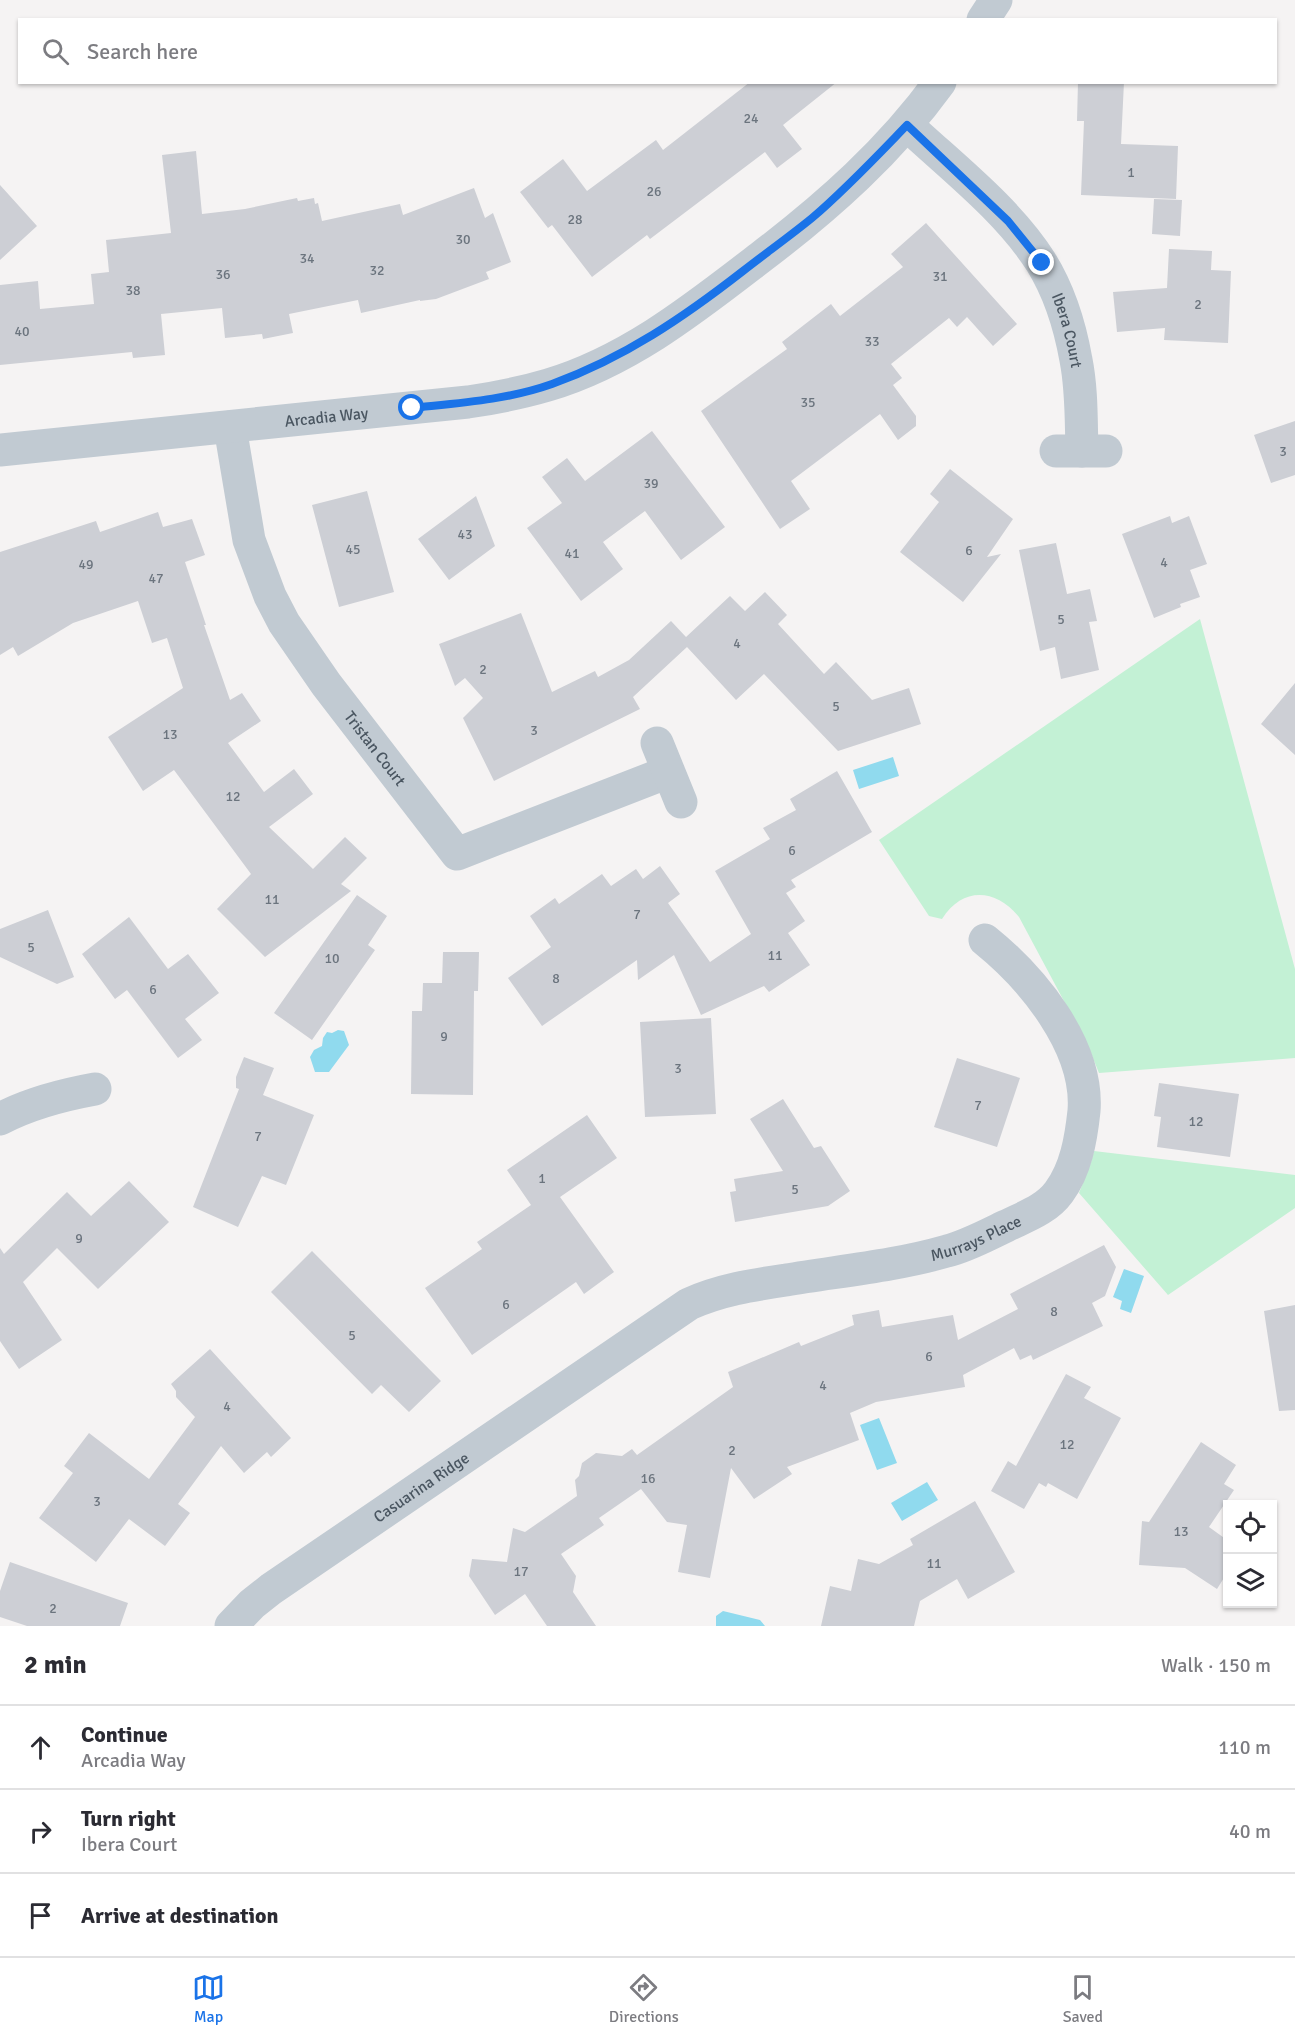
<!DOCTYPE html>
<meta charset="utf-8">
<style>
:root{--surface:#fff;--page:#f7f7f7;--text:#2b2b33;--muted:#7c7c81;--line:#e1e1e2;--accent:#1a73e8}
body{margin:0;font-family:Signika,sans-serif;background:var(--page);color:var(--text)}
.controls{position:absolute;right:18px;bottom:18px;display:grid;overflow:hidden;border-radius:0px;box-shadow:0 2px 4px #0004}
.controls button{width:54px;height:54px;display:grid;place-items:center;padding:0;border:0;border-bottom:2px solid var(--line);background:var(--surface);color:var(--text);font:30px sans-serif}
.stop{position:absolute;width:18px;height:18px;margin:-14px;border:4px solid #1a73e8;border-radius:50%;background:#fff}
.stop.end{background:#1a73e8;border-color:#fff;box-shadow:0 2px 6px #0008}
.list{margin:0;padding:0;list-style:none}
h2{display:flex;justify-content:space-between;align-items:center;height:78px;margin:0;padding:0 24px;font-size:26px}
h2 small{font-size:20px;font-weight:400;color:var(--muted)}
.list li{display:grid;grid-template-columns:39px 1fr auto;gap:18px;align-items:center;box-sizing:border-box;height:84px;padding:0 24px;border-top:2px solid var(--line)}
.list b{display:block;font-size:22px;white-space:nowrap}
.list p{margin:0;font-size:20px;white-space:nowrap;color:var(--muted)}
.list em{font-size:20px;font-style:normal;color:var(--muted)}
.icon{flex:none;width:33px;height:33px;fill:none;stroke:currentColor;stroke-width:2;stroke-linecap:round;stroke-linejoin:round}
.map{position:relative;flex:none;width:1295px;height:1626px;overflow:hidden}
.search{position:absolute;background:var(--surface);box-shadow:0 2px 4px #0004;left:18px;right:18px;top:18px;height:66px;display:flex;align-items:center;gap:15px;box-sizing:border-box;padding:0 21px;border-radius:0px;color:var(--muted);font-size:22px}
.sheet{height:330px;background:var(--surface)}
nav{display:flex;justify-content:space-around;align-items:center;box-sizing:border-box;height:84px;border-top:2px solid var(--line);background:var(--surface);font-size:16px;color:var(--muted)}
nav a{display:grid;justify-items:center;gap:3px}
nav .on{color:var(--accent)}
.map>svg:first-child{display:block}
</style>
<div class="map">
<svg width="1295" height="1626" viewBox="0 0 1295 1626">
<rect width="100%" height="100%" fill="#f5f3f3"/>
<path fill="#c3f1d5" d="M1200,619L1295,969V1058L1099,1073L1088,1046L1019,917C996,889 963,886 942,919L929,916L879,840Z
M1094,1151L1295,1175V1208L1168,1295L1079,1193L1091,1162Z"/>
<path fill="#90daee" d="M893,757L899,776L859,789L853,770Z
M338,1030L344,1031L349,1045L329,1072H315L310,1057L314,1050L322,1046L323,1038L327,1032L332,1033Z
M1124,1269L1144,1276L1131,1313L1120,1309L1122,1301L1113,1297Z
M879,1418L897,1463L877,1470L860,1425Z
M927,1482L938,1500L902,1521L891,1503Z
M723,1611L760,1620L765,1626H716V1616Z"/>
<path fill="#cdcfd5" d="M750,82H837L783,125L802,149L777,168L765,152L650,239L647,235L592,277L552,225L548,228L520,192L563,159L587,191L656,140L663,150Z
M1078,82H1124L1121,144L1178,146L1176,199L1081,195L1084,121H1077Z
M196,151L202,214L245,209L297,198L298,201L314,198L315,204L318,203L322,221L400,204L403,215L474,188L485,218L493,213L511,262L486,272L489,279L436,299L420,301V300L361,313L358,300L289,314L293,333L263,339L262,334L225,338L222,308L161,314L165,355L133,358L132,352L0,365V285L38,281L40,309L94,304L91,274L109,272L106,240L171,233L162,155Z
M0,185L37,226L0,260Z
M1154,199L1182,200L1180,236L1152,234Z
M926,223L1017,324L993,346L967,317L957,327L949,318L891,364L902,378L893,385L916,416V426L898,440L880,414L791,481L810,509L780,529L701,411L787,349L782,342L831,304L840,316L903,267L891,254Z
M1169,249L1212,251L1211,270L1231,271L1228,343L1164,340L1165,328L1117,332L1113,292L1167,288Z
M1295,421V475L1271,483L1254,435Z
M652,431L725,527L681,560L645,511L603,542L623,569L581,601L527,528L562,503L542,477L567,458L585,481Z
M950,469L1013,519L987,557L1001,554L963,602L900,552L939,502L930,494Z
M367,491L394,592L339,607L312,505Z
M476,496L495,546L449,580L418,539Z
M158,512L163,527L192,519L205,555L185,562L206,625H204L230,700L242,693L261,721L228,743L264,792L294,769L313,794L269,827L313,869L345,837L367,858L341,884L351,891L265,957L217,909L251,874L174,770L143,791L108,737L183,688L167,638L152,643L138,601L73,623L18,656L13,647L0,655V552L96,521L100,532Z
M1170,516L1172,523L1189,516L1207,564L1190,570L1200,597L1180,604L1181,607L1154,618L1122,534Z
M1056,543L1067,594L1090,589L1097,621L1089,622L1099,670L1061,679L1055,647L1040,651L1019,550Z
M765,592L787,615L778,624L824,674L836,662L872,700L909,688L921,724L838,751L764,674L736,700L687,647L633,697L640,709L494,781L463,718L483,698L465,678L455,686L439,644L521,613L552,692L595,671L598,677L629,660L671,621L686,637L730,596L745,611Z
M1295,683V755L1261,724Z
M837,771L872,832L791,880L796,887L786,893L805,921L788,933L810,965L769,992L764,986L701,1015L674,955L638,980L637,960L542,1026L508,978L551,947L530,916L555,898L559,904L602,874L611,886L636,869L643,879L660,866L680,894L668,903L710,962L751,934L715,871L770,839L763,828L796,810L790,799Z
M357,895L387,916L368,945L375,950L312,1040L274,1013Z
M48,910L74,977L57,984L0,957V929Z
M129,917L168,969L188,954L219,993L185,1019L202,1040L178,1058L127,990L115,999L82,954Z
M443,952H479L478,991H474L473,1095L411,1094L412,1011H422L423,983H442Z
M711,1018L716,1114L645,1117L640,1022Z
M244,1057L274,1068L263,1095L314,1115L286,1185L262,1176L238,1227L193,1207L239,1089L236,1088V1077Z
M957,1058L1020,1078L997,1147L934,1127Z
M1159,1083L1239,1094L1230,1157L1157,1147L1161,1117L1154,1116Z
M783,1099L814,1148L821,1146L850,1191L828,1206L735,1222L730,1192L736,1191L734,1179L783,1171L750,1119Z
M587,1115L617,1158L560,1197L614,1272L584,1294L576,1282L472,1355L425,1288L482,1249L477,1242L531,1205L507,1170Z
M129,1181L169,1222L98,1289L57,1248L23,1282L62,1340L19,1369L0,1341V1248L4,1254L67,1192L91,1216Z
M1104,1245L1116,1267L1105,1296L1092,1303L1103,1326L1033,1360L1031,1355L1020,1360L1014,1348L963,1375L965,1387L876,1402L850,1413L859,1440L787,1467L792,1474L754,1499L731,1468L710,1578L678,1572L687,1525L667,1522L641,1489L599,1518L604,1525L561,1554L576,1576L573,1592L596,1626H547L525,1594L495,1615L469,1576L472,1559L507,1562L513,1528L525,1532L577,1496L575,1480L579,1476L582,1463L596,1453L622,1456L632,1449L637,1455L733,1387L728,1372L799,1342L801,1346L854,1325L852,1315L879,1310L882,1327L953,1315L958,1340L1018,1309L1010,1294Z
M312,1251L441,1381L409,1412L381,1385L372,1394L271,1292Z
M1295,1305V1410L1279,1411L1264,1311Z
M210,1349L291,1438L271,1457L267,1452L244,1473L221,1446L178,1504L190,1513L165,1546L129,1519L96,1562L39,1518L73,1473L64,1466L89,1433L149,1479L195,1417L176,1397V1391L171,1384Z
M1066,1374L1091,1387L1084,1398L1121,1418L1077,1499L1048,1483L1046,1487L1039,1483L1024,1509L991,1491L1008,1461L1016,1466Z
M1201,1442L1236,1465L1224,1484L1234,1490L1209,1527L1227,1540V1573L1217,1589L1185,1568L1139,1565L1142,1521L1149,1522Z
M975,1501L1015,1572L968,1599L957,1579L920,1601L914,1626H821L830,1586L851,1591L858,1559L879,1564L913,1545L910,1539Z
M10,1562L128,1603L120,1626H27L0,1617V1591Z"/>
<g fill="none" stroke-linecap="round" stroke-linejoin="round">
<g stroke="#c1cad2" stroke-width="33">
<path d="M983,20L996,0"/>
<path id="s1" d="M907,125C952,167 1008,210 1041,262C1059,291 1070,326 1076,360C1082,390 1081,421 1082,451"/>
<path id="s2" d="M230,427L249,540L270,596L284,623L326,684L457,854L668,772"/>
<path id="s3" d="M0,450L468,402C495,398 521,393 548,385C629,361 696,307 761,257C828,206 890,151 940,82"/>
<path d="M1056,451H1106"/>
<path d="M657,743L681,802"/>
<path d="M0,1119C30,1103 62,1095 95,1089"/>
<path id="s4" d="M231,1626L252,1604L271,1589L689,1304C720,1290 752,1285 786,1280C839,1271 895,1266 947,1251C967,1246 987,1235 1006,1226C1024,1217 1046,1210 1059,1192C1076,1169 1081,1139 1084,1111C1089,1046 1032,978 985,940"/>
</g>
</g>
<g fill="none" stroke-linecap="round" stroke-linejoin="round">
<path stroke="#1a73e8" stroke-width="8" d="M412,408C459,403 507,400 552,384C624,358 684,317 743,271C766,253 790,236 812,218C846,189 876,157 907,125L1008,221L1042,263"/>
</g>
<g text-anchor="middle" stroke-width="6" stroke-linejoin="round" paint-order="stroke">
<g font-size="14" fill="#6b747e">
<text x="751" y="123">24</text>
<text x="1131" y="177">1</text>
<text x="654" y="196">26</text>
<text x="575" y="224">28</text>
<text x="463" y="244">30</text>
<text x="307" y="263">34</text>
<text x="377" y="275">32</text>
<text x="223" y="279">36</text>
<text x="940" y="281">31</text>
<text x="133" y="295">38</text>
<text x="1198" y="309">2</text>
<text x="22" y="336">40</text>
<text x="872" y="346">33</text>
<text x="808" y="407">35</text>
<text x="1283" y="456">3</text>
<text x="651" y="488">39</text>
<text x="465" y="539">43</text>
<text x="353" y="554">45</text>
<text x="969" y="555">6</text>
<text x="572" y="558">41</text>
<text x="1164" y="567">4</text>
<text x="86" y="569">49</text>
<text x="156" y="583">47</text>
<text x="1061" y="624">5</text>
<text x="737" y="648">4</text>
<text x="483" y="674">2</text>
<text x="836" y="711">5</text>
<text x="534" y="735">3</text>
<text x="170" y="739">13</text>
<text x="233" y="801">12</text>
<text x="792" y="855">6</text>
<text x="272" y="904">11</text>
<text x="637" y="919">7</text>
<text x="31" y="952">5</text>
<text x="775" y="960">11</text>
<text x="332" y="963">10</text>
<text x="556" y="983">8</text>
<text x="153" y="994">6</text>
<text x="444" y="1041">9</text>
<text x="678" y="1073">3</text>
<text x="978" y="1110">7</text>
<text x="1196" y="1126">12</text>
<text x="258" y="1141">7</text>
<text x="542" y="1183">1</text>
<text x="795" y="1194">5</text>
<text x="79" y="1243">9</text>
<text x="506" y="1309">6</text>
<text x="1054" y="1316">8</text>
<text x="352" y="1340">5</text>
<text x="929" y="1361">6</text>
<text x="823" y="1390">4</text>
<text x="227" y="1411">4</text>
<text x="1067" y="1449">12</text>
<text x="732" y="1455">2</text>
<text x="648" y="1483">16</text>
<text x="97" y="1506">3</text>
<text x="1181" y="1536">13</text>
<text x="934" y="1568">11</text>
<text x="521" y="1576">17</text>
<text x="53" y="1613">2</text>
</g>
<g font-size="16" fill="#4a5661" stroke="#fff">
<text dy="6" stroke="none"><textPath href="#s1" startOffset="266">Ibera Court</textPath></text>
<text dy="6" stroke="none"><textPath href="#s3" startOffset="328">Arcadia Way</textPath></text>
<text dy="6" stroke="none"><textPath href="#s2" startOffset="360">Tristan Court</textPath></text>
<text dy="6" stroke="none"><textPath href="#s4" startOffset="856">Murrays Place</textPath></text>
<text dy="6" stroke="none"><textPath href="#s4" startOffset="236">Casuarina Ridge</textPath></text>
</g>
</g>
</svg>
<div class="controls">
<button><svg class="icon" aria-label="locate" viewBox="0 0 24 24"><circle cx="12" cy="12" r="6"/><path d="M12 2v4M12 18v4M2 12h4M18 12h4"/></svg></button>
<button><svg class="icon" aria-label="layers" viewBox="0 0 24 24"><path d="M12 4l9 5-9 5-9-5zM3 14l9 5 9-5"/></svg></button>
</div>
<div class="stop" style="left:412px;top:408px"></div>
<div class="stop end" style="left:1042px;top:263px"></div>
<div class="search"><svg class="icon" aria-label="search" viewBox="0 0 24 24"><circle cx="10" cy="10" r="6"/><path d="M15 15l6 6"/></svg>Search here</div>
</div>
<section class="sheet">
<h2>2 min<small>Walk · 150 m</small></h2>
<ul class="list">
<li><svg class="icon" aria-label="ahead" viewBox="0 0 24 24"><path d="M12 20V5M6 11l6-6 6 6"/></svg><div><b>Continue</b><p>Arcadia Way</p></div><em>110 m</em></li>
<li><svg class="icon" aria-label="right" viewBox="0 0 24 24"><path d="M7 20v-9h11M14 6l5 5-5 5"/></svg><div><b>Turn right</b><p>Ibera Court</p></div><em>40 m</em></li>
<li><svg class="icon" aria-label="arrive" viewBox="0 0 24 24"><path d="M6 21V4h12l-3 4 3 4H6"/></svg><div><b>Arrive at destination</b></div></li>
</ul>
</section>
<nav>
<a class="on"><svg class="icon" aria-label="map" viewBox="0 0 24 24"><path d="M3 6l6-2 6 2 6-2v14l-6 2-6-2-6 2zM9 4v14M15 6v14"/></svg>Map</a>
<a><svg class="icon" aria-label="directions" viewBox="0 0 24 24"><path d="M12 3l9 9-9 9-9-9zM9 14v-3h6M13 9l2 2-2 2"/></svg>Directions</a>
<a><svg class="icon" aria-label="saved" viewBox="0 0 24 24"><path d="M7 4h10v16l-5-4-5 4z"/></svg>Saved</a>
</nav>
